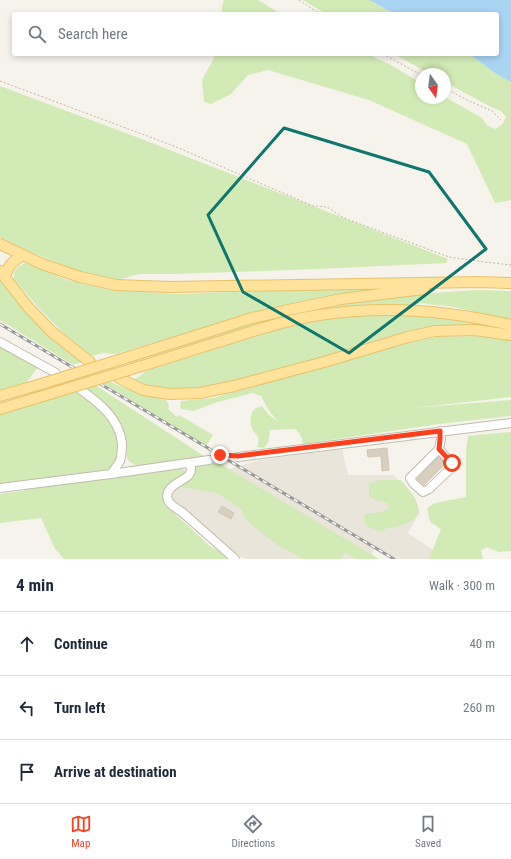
<!DOCTYPE html>
<meta charset="utf-8">
<style>
:root{--surface:#fff;--page:#f6f6f7;--text:#1f2937;--muted:#747a83;--line:#e0e1e3;--accent:#fc3f1d}
body{margin:0;font-family:"Roboto Condensed",sans-serif;background:var(--page);color:var(--text)}
.compass{position:absolute;left:415px;top:68px;width:36px;height:36px;border-radius:50%;background:var(--surface);box-shadow:0 2px 6px #0003;rotate:166deg}
.stop{position:absolute;width:12px;height:12px;margin:-9px;border:3px solid #fc3f1d;border-radius:50%;background:#fff}
.stop.end{background:#fc3f1d;border-color:#fff;box-shadow:0 1px 4px #0008}
.list{margin:0;padding:0;list-style:none}
h2{display:flex;justify-content:space-between;align-items:center;height:52px;margin:0;padding:0 16px;font-size:17px}
h2 small{font-size:13px;font-weight:400;color:var(--muted)}
.list li{display:grid;grid-template-columns:26px 1fr auto;gap:12px;align-items:center;box-sizing:border-box;height:64px;padding:0 16px;border-top:1px solid var(--line)}
.list b{display:block;font-size:15px;white-space:nowrap}
.list em{font-size:13px;font-style:normal;color:var(--muted)}
.icon{flex:none;width:22px;height:22px;fill:none;stroke:currentColor;stroke-width:2;stroke-linecap:round;stroke-linejoin:round}
.map{position:relative;flex:none;width:511px;height:559px;overflow:hidden}
.search{position:absolute;background:var(--surface);box-shadow:0 2px 6px #0003;left:12px;right:12px;top:12px;height:44px;display:flex;align-items:center;gap:10px;box-sizing:border-box;padding:0 14px;border-radius:4px;color:var(--muted);font-size:15px}
.sheet{height:244px;background:var(--surface)}
nav{display:flex;justify-content:space-around;align-items:center;box-sizing:border-box;height:56px;border-top:1px solid var(--line);background:var(--surface);font-size:11px;color:var(--muted)}
nav a{display:grid;justify-items:center;gap:2px}
nav .on{color:var(--accent)}
.map>svg:first-child{display:block}
</style>
<div class="map">
<svg width="511" height="559" viewBox="0 0 511 559">
<rect width="100%" height="100%" fill="#f6f3ec"/>
<path fill="#eae5da" d="M342,449L348,475H394L420,512L408,533L435,551L431,559H397L376,547L368,559H246L232,553L172,502L171,492L214,474L259,460Z"/>
<path fill="#d2eab5" d="M224,0H258L262,2L280,14H222V6Z
M303,0H369L395,14H326Z
M215,54H367L389,64L421,83V98H445V97L482,118L487,125L495,129L503,124L506,117L501,111L491,107L445,82V74H430L394,54H469L495,73L511,82V200L495,203L467,144L369,100L268,70L248,75L231,94L211,104L204,102L202,80L213,60Z
M0,86L139,138L448,259L446,263L318,269L173,274H139L117,280L80,272L26,250L0,237Z
M25,263L67,280L111,290L178,294L402,286L327,297L249,314L116,354L103,353L92,356L61,331L36,305L14,279V272L18,267Z
M0,277L83,362L73,365L0,320Z
M476,290L511,291V320L454,307L420,303L414,306L297,315L260,324L130,363L128,362L260,321L335,305L420,294Z
M415,315L453,317L483,323L511,330V332L407,333L233,382L199,389L170,391L144,387L131,380L137,378L146,371L279,329L323,320L357,316Z
M476,336L511,340V397L414,408L511,400V416L439,424L303,444C302,437 300,433 295,429L270,430L268,443L264,448L257,447C262,434 254,436 251,426C250,422 251,417 252,412L256,408L262,406L270,416L278,421L269,411L261,396L253,393L214,403L194,411L181,409L180,406L181,401L213,398L410,342L437,337Z
M0,346L38,367L27,382L0,390Z
M108,381C128,390 145,395 166,400L169,405L168,409L177,417L179,415L213,435L206,446L103,383Z
M95,385L207,458C193,460 179,462 165,464C156,465 146,467 137,465C135,465 131,463 129,461C125,458 126,441 124,435C119,414 102,401 86,388Z
M79,390L110,420L118,437L119,450L117,460L109,469L98,472L0,485V414Z
M511,432V551L499,552L487,547L481,550L483,559H429L441,529L430,522L427,508L435,503L466,497V452L468,436Z
M219,463L379,559H356L345,553L341,559H303L277,545L246,520L242,510L217,493L167,485L163,500L173,512L210,546L233,559H64L55,549L41,518L0,523V494L22,491L28,489L181,468L192,476L196,465Z
M381,480H401C412,494 432,514 405,524C399,526 394,528 387,528L382,532L366,526L364,520L365,514L371,513H377L389,509L387,503L375,500L369,496V483Z"/>
<path fill="#a9d4f2" d="M369,0H511V82L495,73L469,54H497V14H395Z"/>
<path fill="#d8cfc1" stroke="#d3c7b4" d="M387,448L389,470L382,471L381,456L368,457L367,450Z
M437,458H440L445,464L424,485L417,479Z
M222,506L234,513L231,519L218,512Z"/>
<g fill="none" stroke-linecap="round" stroke-linejoin="round">
<g stroke="#c2bbae" stroke-width="10">
<path id="minor" d="M0,342L56,373
M439,449L451,463V468L429,489L423,492L413,483L410,478L439,449L441,439L440,431
M238,457L511,423
M190,463C191,467 192,471 189,475C182,482 163,487 168,500C170,505 177,509 182,512L235,559
M111,474L209,460
M0,488L111,474C114,470 117,466 120,461C122,455 122,449 122,443C119,418 99,403 80,389"/>
</g>
<g stroke="#e6c16a" stroke-width="12">
<path id="major" d="M0,244L42,264L80,277L116,285L170,287L478,282L511,283
M0,271L28,307L52,332L90,362
M5,277C9,264 12,262 23,255
M122,359L252,318L288,310L341,299L424,289
M135,368C165,359 195,349 225,340C256,330 287,320 319,315C384,305 447,310 511,325
M119,378L143,390L170,394L200,393L234,386L324,362L408,337L435,331L475,330L511,335
M0,396L38,385
M0,409L53,393"/>
</g>
<path stroke="#c4b79f" stroke-width="1" stroke-dasharray="2 2" stroke-linecap="butt" d="M299,0L320,14
M383,54L421,75
M0,81L174,146L313,206L327,207L344,218L449,257L485,262L511,265
M445,88L467,100L492,111L501,120
M216,460H218L220,455L231,456"/>
<use href="#minor" stroke="#fff" stroke-width="8"/>
<use href="#major" stroke="#ffe39c" stroke-width="10"/>
<g stroke="#9a9a9a" stroke-width="3">
<path id="rail" d="M0,324L394,559"/>
</g>
<use href="#rail" stroke="#fff" stroke-width="1.5" stroke-dasharray="4.5" stroke-linecap="butt"/>
<g stroke="#e6c16a" stroke-width="12" stroke-linecap="butt">
<path id="major-bridge" d="M38,385L122,359
M53,393L135,368"/>
</g>
<use href="#major-bridge" stroke="#ffe39c" stroke-width="10"/>
</g>
<g fill="none" stroke-linecap="round" stroke-linejoin="round">
<path stroke="#fc3f1d" stroke-width="5" d="M220,455L238,456L440,431V439L439,449L452,463"/>
</g>
<path fill="none" stroke="#0f766e" stroke-width="3" stroke-linejoin="round" d="M284,128L429,172L486,249L349,353L243,292L208,215Z"/>
</svg>
<svg class="compass" viewBox="-18 -18 36 36"><path d="M0-13l5 13h-10z" fill="#e53935"/><path d="M0 13l5-13h-10z" fill="#747a83"/></svg>
<div class="stop" style="left:452px;top:463px"></div>
<div class="stop end" style="left:220px;top:455px"></div>
<div class="search"><svg class="icon" aria-label="search" viewBox="0 0 24 24"><circle cx="10" cy="10" r="6"/><path d="M15 15l6 6"/></svg>Search here</div>
</div>
<section class="sheet">
<h2>4 min<small>Walk · 300 m</small></h2>
<ul class="list">
<li><svg class="icon" aria-label="ahead" viewBox="0 0 24 24"><path d="M12 20V5M6 11l6-6 6 6"/></svg><div><b>Continue</b></div><em>40 m</em></li>
<li><svg class="icon" aria-label="left" viewBox="0 0 24 24"><path d="M17 20v-9H6M10 6l-5 5 5 5"/></svg><div><b>Turn left</b></div><em>260 m</em></li>
<li><svg class="icon" aria-label="arrive" viewBox="0 0 24 24"><path d="M6 21V4h12l-3 4 3 4H6"/></svg><div><b>Arrive at destination</b></div></li>
</ul>
</section>
<nav>
<a class="on"><svg class="icon" aria-label="map" viewBox="0 0 24 24"><path d="M3 6l6-2 6 2 6-2v14l-6 2-6-2-6 2zM9 4v14M15 6v14"/></svg>Map</a>
<a><svg class="icon" aria-label="directions" viewBox="0 0 24 24"><path d="M12 3l9 9-9 9-9-9zM9 14v-3h6M13 9l2 2-2 2"/></svg>Directions</a>
<a><svg class="icon" aria-label="saved" viewBox="0 0 24 24"><path d="M7 4h10v16l-5-4-5 4z"/></svg>Saved</a>
</nav>
